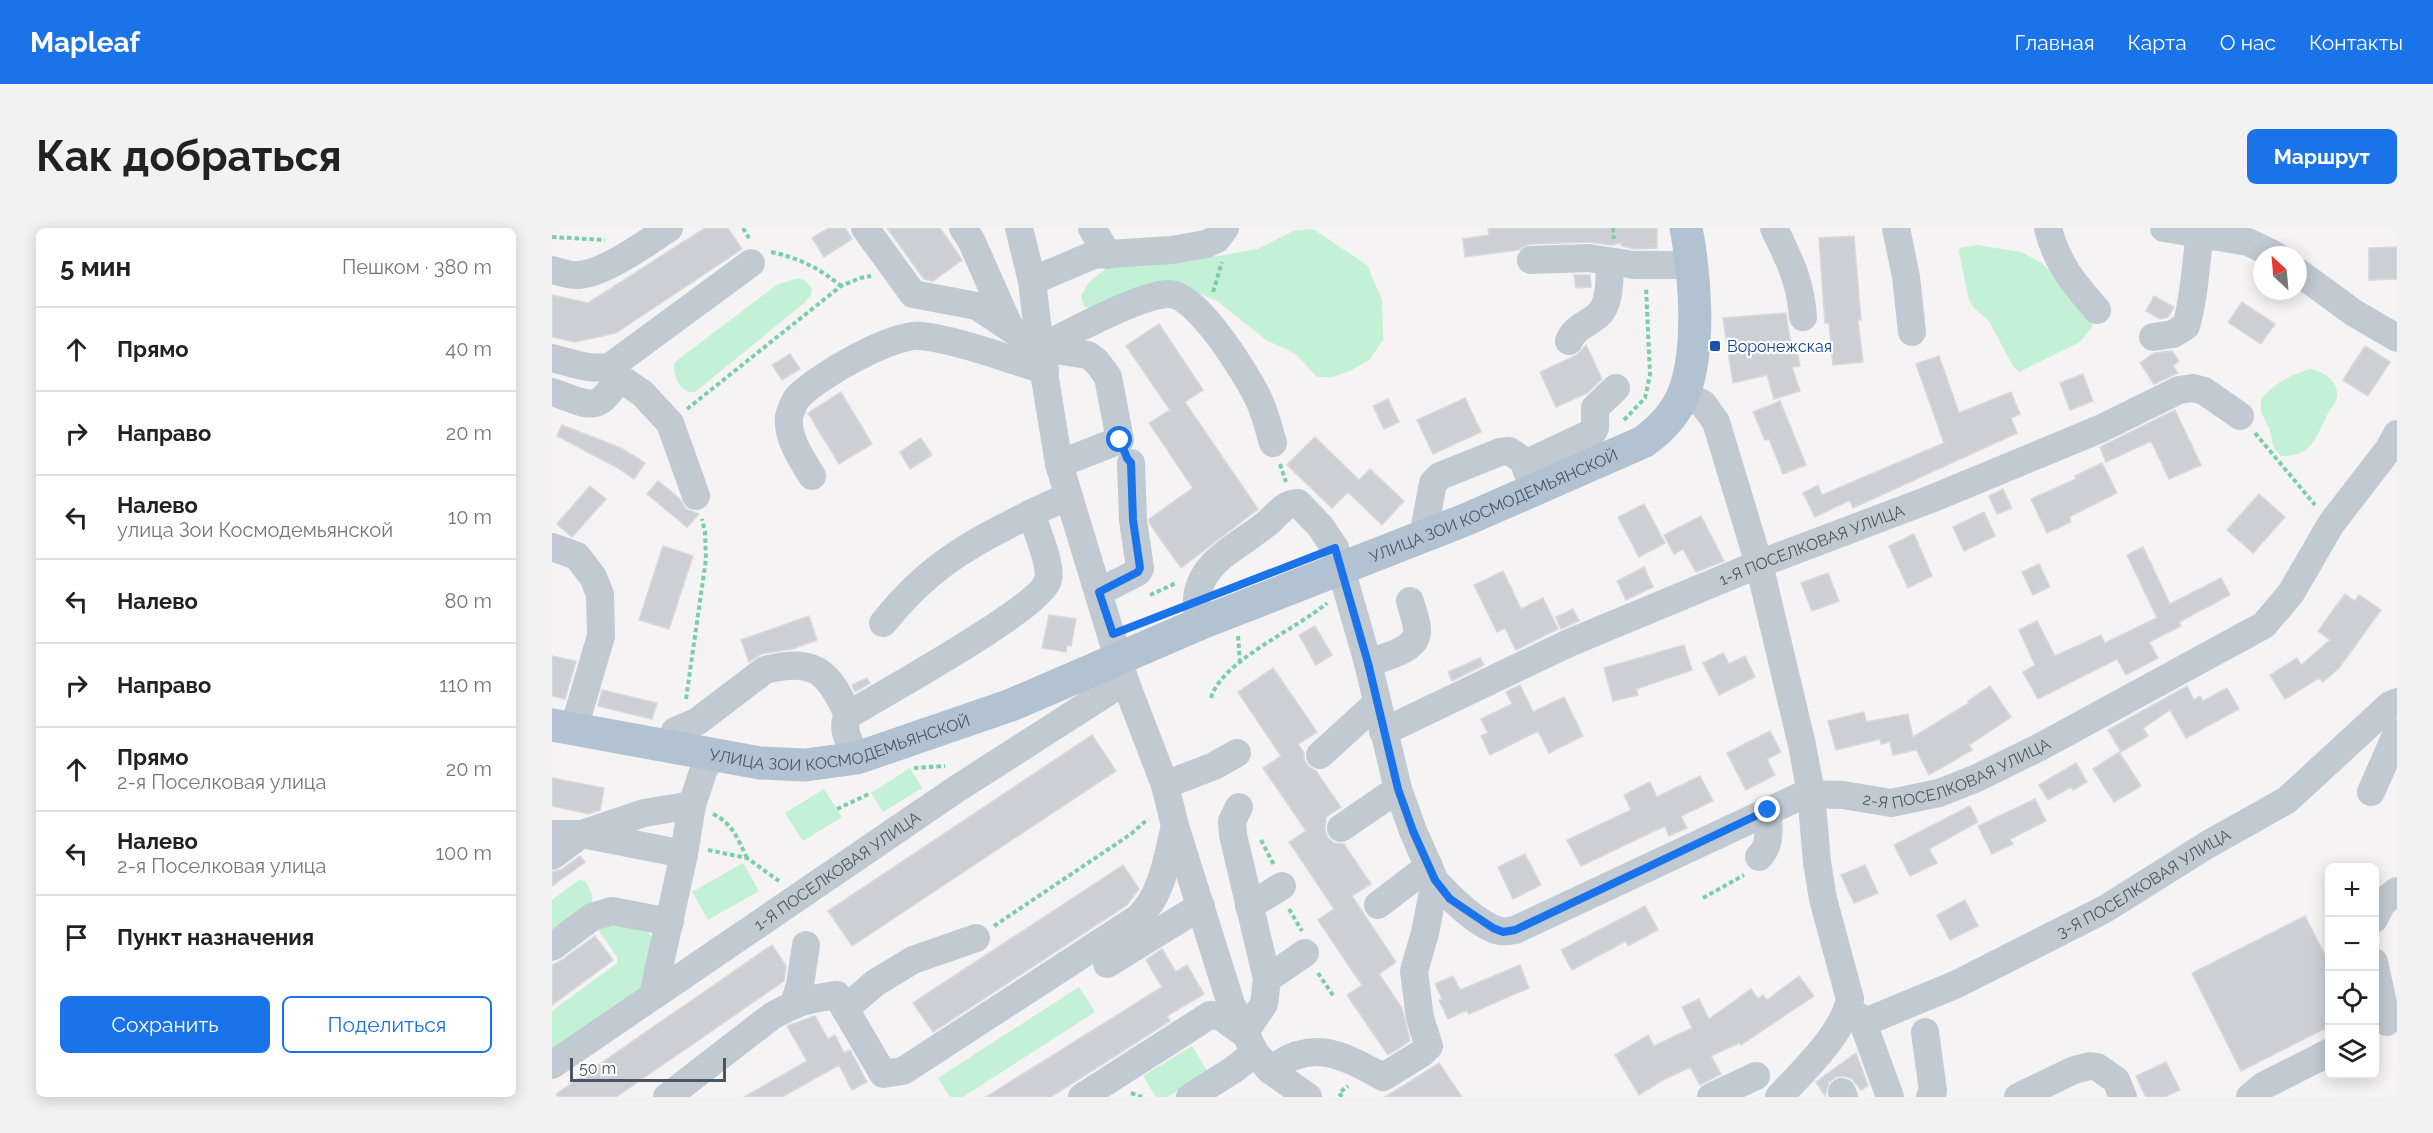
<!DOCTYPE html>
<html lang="ru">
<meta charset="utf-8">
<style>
:root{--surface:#fff;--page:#f2f2f2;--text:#222;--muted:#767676;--line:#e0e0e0;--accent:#1a73e8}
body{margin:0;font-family:Raleway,sans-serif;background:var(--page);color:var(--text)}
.controls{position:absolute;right:18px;bottom:18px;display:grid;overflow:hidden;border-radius:9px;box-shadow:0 3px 15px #0003}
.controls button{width:54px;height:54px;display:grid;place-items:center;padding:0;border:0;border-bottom:2px solid var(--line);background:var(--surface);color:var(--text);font:30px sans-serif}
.compass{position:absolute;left:1701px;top:18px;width:54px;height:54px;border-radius:50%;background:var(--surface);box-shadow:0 3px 15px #0003;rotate:334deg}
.scale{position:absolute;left:18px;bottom:15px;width:156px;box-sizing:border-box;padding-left:6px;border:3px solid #4a5661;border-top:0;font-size:16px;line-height:21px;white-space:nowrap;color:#4a5661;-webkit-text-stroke:4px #fff;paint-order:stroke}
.stop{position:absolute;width:18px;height:18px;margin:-14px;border:4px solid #1a73e8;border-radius:50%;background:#fff}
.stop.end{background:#1a73e8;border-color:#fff;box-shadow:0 2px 6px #0008}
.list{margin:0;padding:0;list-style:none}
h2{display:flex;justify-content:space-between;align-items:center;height:78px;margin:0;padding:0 24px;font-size:26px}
h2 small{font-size:20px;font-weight:400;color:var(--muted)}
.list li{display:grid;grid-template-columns:39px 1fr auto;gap:18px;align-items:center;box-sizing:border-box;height:84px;padding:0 24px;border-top:2px solid var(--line)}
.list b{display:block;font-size:22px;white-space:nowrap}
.list p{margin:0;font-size:20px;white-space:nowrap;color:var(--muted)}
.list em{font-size:20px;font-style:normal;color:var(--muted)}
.actions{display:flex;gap:12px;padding:18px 24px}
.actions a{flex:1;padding:14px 0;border:2px solid var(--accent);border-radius:9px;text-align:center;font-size:21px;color:var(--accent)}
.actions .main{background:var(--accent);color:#fff}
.icon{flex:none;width:33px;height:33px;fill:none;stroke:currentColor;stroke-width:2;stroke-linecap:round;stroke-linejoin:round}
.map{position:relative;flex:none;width:1845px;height:869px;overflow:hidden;border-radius:9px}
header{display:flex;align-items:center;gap:36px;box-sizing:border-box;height:84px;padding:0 30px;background:var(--accent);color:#fff}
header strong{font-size:28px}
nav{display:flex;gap:33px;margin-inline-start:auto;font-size:21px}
.intro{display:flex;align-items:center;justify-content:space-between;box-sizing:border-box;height:144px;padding:0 36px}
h1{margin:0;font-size:42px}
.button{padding:15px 27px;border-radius:9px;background:var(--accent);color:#fff;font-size:21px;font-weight:700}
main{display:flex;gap:36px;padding:0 36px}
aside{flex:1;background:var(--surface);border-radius:9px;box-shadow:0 3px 15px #0003}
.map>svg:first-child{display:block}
</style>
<header>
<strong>Mapleaf</strong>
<nav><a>Главная</a><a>Карта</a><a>О нас</a><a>Контакты</a></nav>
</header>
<div class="intro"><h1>Как добраться</h1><a class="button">Маршрут</a></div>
<main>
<aside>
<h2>5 мин<small>Пешком · 380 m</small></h2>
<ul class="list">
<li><svg class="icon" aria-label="ahead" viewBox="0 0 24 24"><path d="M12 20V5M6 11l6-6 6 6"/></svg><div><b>Прямо</b></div><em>40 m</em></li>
<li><svg class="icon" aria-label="right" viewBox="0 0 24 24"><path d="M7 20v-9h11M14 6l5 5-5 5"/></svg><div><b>Направо</b></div><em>20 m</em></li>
<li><svg class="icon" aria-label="left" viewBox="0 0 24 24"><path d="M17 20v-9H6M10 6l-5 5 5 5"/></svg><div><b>Налево</b><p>улица Зои Космодемьянской</p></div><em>10 m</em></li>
<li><svg class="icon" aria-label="left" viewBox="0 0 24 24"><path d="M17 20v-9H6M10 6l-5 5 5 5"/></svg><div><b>Налево</b></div><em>80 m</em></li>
<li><svg class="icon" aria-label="right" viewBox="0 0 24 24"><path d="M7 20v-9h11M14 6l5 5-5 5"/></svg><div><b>Направо</b></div><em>110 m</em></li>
<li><svg class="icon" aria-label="ahead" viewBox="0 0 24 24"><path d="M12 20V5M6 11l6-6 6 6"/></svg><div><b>Прямо</b><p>2-я Поселковая улица</p></div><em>20 m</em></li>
<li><svg class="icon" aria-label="left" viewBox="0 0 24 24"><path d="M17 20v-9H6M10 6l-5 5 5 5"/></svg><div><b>Налево</b><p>2-я Поселковая улица</p></div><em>100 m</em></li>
<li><svg class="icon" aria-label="arrive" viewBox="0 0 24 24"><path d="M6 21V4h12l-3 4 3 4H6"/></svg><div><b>Пункт назначения</b></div></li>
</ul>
<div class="actions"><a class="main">Сохранить</a><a>Поделиться</a></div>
</aside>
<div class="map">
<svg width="1845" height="869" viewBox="0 0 1845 869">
<rect width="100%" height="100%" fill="#f5f3f3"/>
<path fill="#c3f1d5" d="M761,1L815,37L830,72L831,112L817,132L798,143L780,149H765L744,126L714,112L665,73L639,62L540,82L532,78L529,68L537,54L559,37L625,28H666L706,21L741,3Z
M1425,17L1469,24L1490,35L1541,90L1540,99L1528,114L1467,144L1461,138L1437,93L1422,80L1417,72L1407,24L1408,20Z
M246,50L254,53L260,61L259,67L252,75L143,164C129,166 119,146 123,134L226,56Z
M1759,141C1772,144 1787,153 1785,169C1783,176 1777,183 1774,189C1763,212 1758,229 1729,228L1722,220L1717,200L1709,184V171C1721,156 1740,146 1759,141Z
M358,540L370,560L331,584L319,565Z
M272,561L290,589L251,613L233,585Z
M191,635L207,663L156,692L140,664Z
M27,652L33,653C39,661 41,669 40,679L0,712V672Z
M51,697L93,701L100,709L98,753L0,829V783L65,735V729L47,703Z
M527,759L543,784L411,869H398L386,850Z
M640,818L656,844L615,869H604L591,848Z"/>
<path fill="#cdcfd5" stroke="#d7d9de" stroke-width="1.5" d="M153,0H176L190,21L64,105L23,114L0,109V67L36,75Z
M277,0H293L300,11L272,29L260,10Z
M335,0H388L410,32L381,53L372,51Z
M936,0H1105V20L1083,21L1070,18L1069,15L1059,17L1037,14L978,16L966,22L913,29L911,11L937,7Z
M1302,8L1309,92H1306L1311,134L1281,137L1277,95H1273L1267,10Z
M1845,19V51L1817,52V20Z
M1022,47H1038L1039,59L1024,60Z
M1602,68L1622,79L1616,89L1608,91L1594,83Z
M1690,74L1723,96L1709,116L1676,94Z
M1234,85L1239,118L1244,117L1248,138L1240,139L1248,163L1222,171L1215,147L1181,155L1171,90Z
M607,96L651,162L633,174L706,281L629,340L598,296L597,291L641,260L597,195L618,182L574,118Z
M1034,117L1050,151L1035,165L1004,179L988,144L1025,127Z
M1813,118L1838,134L1816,168L1791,152Z
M1620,123L1627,133L1621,138L1626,145L1602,156L1588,135L1602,125Z
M238,126L248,141L230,152L220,137Z
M1387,128L1407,185L1459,164L1468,186L1459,190L1465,205L1301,280L1298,272L1263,289L1251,265L1266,257L1270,267L1392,215L1364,136Z
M1531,146L1541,173L1518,182L1508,155Z
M289,164L320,216L287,236L256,185Z
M913,170L929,204L881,226L865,192Z
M836,171L847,194L832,201L821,178Z
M1228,173L1254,237L1231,246L1217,211L1213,212L1201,184Z
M1623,182L1649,237L1617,251L1599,213L1554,234L1548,219Z
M10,197L69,220L93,235L82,251L64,239L5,208Z
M763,209L807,252L818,241L852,273L830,297L796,264L780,280L735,237Z
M369,210L380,227L358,241L348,224Z
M1550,235L1565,265L1517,289L1519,294L1495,305L1479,271L1524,251L1523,248Z
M106,253L127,270L134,281L147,286L135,299L95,266Z
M38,258L54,271L20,309L5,296Z
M1451,261L1460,280L1445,286L1437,268Z
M1707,266L1733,289L1701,325L1675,302Z
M1092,276L1113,315L1087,329L1066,289Z
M1432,284L1443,308L1412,323L1401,299Z
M1149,288L1172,333L1144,344L1131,321L1122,326L1112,307Z
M1362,306L1380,348L1356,360L1337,318Z
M111,318L141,328L117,401L87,392Z
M1591,319L1618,376L1669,350L1678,367L1627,394L1629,398L1597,414L1606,430L1574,447L1565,431L1486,471L1471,444L1483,437L1467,402L1485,393L1503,428L1549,407L1553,415L1605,390L1575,327Z
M1487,336L1498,359L1481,367L1470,344Z
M1092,339L1101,359L1074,372L1065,353Z
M951,343L969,381L991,370L1006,401L964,422L953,400L945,404L922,357Z
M1276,345L1287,373L1260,383L1249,355Z
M1793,366L1803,373L1807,367L1829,382L1787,440L1771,454L1767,450L1733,471L1718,447L1745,430L1749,437L1778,412L1766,403Z
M1021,381L1027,393L1009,401L1004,389Z
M497,387L524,391L519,418L515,417L514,424L490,420Z
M257,388L265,412L240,421L209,426L197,434L189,412Z
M763,398L780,427L764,437L747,407Z
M1132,417L1140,442L1084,461L1086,467L1061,473L1052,440Z
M1171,425L1177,436L1193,428L1203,449L1167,467L1151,435Z
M0,428L24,433L13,471L0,468Z
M928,430L932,437L900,453L896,444Z
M721,440L765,504L746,516L752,525V531L756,538L764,543L789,579L774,589L773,601L775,609L782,615L792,616L819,656L800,668L844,734L827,746L850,780L858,813L836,827L795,767L810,757L766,692L782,681L737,614L754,603L711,540L729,528L686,464Z
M315,450L318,455L303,464L300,457Z
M968,457L981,484L1012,469L1031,508L997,525L986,503L938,527L929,508L936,505L929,491L960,476L954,464Z
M1438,458L1459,489L1417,517L1420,522L1377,547L1363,519L1364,522L1341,527L1338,514L1329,516L1328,511L1284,522L1276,493L1312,484L1314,494L1356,486L1361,509L1417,475L1416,473Z
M1635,458L1642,472L1648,468L1651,473L1675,460L1687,481L1634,510L1618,482L1591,500L1596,508L1569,524L1556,502Z
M50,462L105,475L100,491L46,478Z
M1218,503L1229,524L1215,531L1223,547L1194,562L1175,525Z
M540,507L564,543L300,718L276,683Z
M1567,524L1589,558L1562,574L1541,541Z
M1524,535L1535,554L1521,562L1519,559L1496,572L1487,557Z
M1148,548L1161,573L1129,588L1135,600L1117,608L1113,598L1029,638L1015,612L1079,582L1072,567L1098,554L1105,569Z
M0,550L52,560L48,582L37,586L0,578Z
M1483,571L1494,593L1458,611L1461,616L1440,626L1426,598Z
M1418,578L1426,594L1377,621L1385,635L1358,648L1342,617Z
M973,626L989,657L961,671L946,639Z
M28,628L33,634L0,658V644L10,641Z
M571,637L587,661L575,677L381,804L361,775Z
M1313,637L1326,665L1302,675L1289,647Z
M1413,672L1426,698L1398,712L1385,687Z
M1093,678L1106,702L1076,718L1074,713L1020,742L1009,722Z
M1753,688L1778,737V798L1689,843L1640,745Z
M43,708L61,732L0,777V737L10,732Z
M220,717L234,738L232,753L64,869H0Z
M610,721L624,744L635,737L652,766L615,788L618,793L499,869H434L610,759L594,732Z
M968,737L977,760L917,786L915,782L896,791L887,772L890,771L883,756L901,748L908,762Z
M1247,748L1262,768L1189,817L1187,815L1159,828L1169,846L1148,857L1138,839L1109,853L1087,867L1063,827L1096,807L1102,818L1140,800L1130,779L1147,771L1157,791L1199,761L1206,771L1211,767L1215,772Z
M263,788L276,811L283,807L292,825L298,822L315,854L300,862L287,837L230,869H192L255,833L235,798Z
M1304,825L1316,858L1309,862L1300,851L1293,848L1284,849L1277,854L1273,868L1264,854Z
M1614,834L1628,862L1612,869H1594L1584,848Z
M887,835L910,869H833L862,851Z"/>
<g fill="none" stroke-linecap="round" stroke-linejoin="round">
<path stroke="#7ad0a6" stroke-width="4" stroke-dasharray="4.5 3" stroke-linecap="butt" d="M191,0L198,12
M1061,0L1062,11
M0,9L53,12
M219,24C247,30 267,40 289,58
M661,64L670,34
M135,181L289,58L308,50L319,48
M1072,192L1093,170L1098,147L1094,59
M1703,205L1763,277
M728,236L734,254
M598,367L624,355
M686,408L688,434
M659,470C669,433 745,401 775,375
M134,471L154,331L153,304L150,291
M362,540L393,538
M285,581L319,565
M161,586C180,595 186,611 195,630
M709,612L722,637
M156,622L195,630L227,653
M1151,670L1192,647
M737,681L750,703
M442,698L579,606L596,591
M766,745L782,769
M579,865L590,869
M790,869L787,865L796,858"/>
<g stroke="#c1cad2" stroke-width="28">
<path d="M313,0L361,66L425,78L488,120L536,127L545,134L556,149L568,212L507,236"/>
<path d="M411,0L419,12L458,100"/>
<path d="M467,0L480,53L488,120L507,236L573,453L613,557L623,598L679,776L703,825L718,842L756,869"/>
<path d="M540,0L556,27"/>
<path d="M1222,0C1238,34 1248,51 1251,89"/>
<path d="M1344,0L1354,49L1360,104"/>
<path d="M1496,0C1504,34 1522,56 1545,82"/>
<path d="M1612,0L1696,14L1723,27"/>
<path d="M979,32L1037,30L1082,37H1141"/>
<path d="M0,42C8,44 16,47 24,47C49,48 96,14 117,0"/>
<path d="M1746,44L1802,85L1845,110"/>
<path d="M480,53L541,27L620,22L654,16L665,11L673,0"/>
<path d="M1601,109L1621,106L1634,98C1643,69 1643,37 1648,7"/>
<path d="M1017,113C1023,99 1034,97 1045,88C1059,77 1057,52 1058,35"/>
<path d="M488,120C516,106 590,65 618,66C646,67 695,147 707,172C713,185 717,201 721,215"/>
<path d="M0,130C20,135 38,143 59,138L199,35"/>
<path d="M66,149L90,165L118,195L144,268"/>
<path d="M0,164C36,176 46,188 66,149L59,138"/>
<path d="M1132,166L1151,176L1164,194L1207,336L1250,517L1259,565L1265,634L1271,671L1298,771C1291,806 1251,843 1227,869"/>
<path d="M260,248C249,230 235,210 237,189C238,183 243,172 247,168C266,148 341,105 369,108C407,112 455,131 493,142"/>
<path d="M979,252L974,241L975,235L1041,204L1043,200V180L1064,160"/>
<path d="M871,308L881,255L888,248L948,224L957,223L975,235"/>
<path d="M0,319L25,328L41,349L48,366L49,408L22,500"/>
<path d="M547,364L586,344L588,340L581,292L579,235"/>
<path d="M331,395C373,343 408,321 466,292C483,283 499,275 517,269"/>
<path d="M647,396C634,340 676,326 713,297C724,289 731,275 746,275L768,298L783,320L816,435L846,561L861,603L883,653L873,705L862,743L868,790L877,818L870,825L831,849C789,826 760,810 718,842"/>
<path d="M816,435C831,429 866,423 865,402C865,393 860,382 858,373"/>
<path id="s1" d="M831,504L1017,415L1207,336L1379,271L1495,223L1550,200L1627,162L1641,160L1652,163L1688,188"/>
<path d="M119,517L123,503L146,493L213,442C263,429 277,444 296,487"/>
<path d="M768,527L824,476"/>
<path d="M305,530C299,516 288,502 296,487C329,467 488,380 496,352C500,337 484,301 479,285"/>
<path d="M613,557L662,538L685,525"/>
<path d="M1819,564L1845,505"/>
<path d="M789,600L846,561"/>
<path d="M0,606H30L92,585L140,577"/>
<path d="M0,628L30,606L132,626"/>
<path d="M1207,629C1220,616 1216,599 1216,582"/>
<path id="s2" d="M883,653C897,669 927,698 948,703C953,704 958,703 963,702L1253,566L1291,567L1339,575L1387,565L1425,550L1488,519L1712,397L1739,365L1779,296L1836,222L1845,206"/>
<path d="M826,677L877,638"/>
<path d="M697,678L730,658"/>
<path d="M1822,691L1830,675L1845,663"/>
<path d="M0,719L40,689L60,683L118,694"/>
<path d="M1822,734L1835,794"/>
<path d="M555,736L649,678"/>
<path d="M715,751L753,725"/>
<path d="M101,767L132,626L140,577L152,541L161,526"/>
<path d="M242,776L248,757L254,717"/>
<path d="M293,781L323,755L361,732L424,710"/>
<path d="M1298,783L1306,788L1311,795L1338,869"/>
<path id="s3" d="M1311,795L1405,756L1553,681L1655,617L1735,572L1838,477L1845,474"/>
<path d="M1373,804L1381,863L1378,869"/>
<path id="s4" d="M0,837L406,560L573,453"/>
<path d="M1290,864L1292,869"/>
<path d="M115,869L220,788C242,775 260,770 285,767L331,846L351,843L586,690C611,666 615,630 623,598"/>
<path d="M530,869L658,787L668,788L692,805L712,776L715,751L681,607L680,593L687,579"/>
<path d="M638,869L681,842L703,825"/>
<path d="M1159,869L1204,848"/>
<path d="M1466,869L1522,842L1538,838L1545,839L1564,852L1571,869"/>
<path d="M1698,869L1711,858L1778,824"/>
</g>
<path stroke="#b3c2d1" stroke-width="33" id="s5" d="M0,497L208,535L253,537L305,530L459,477L647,396L913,292L1091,214C1108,202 1124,185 1132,165C1149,119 1143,47 1134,0"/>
</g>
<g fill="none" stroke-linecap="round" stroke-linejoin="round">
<path stroke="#1a73e8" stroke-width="8" d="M568,212L575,230L579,235L581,292L588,340L586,344L547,364L561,406L783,320L816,435L846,561L861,603L883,652L898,671L941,700L951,704L963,702L1216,582"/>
</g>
<rect fill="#1a4fb4" stroke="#fff" stroke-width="2" x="1157" y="112" width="12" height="12" rx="3"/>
<g text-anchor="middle" stroke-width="4.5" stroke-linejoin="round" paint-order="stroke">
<g font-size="16" fill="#164399" stroke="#fff" text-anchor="start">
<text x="1175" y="124">Воронежская</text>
</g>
<g font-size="16" fill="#4a5661" stroke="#fff">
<text dy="6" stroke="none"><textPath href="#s5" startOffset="994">УЛИЦА ЗОИ КОСМОДЕМЬЯНСКОЙ</textPath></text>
<text dy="6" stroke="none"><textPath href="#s1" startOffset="468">1-Я ПОСЕЛКОВАЯ УЛИЦА</textPath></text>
<text dy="6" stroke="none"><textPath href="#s5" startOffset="294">УЛИЦА ЗОИ КОСМОДЕМЬЯНСКОЙ</textPath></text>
<text dy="6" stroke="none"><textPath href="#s2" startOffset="576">2-Я ПОСЕЛКОВАЯ УЛИЦА</textPath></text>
<text dy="6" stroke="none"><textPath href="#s4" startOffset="345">1-Я ПОСЕЛКОВАЯ УЛИЦА</textPath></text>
<text dy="6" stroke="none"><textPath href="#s3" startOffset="314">3-Я ПОСЕЛКОВАЯ УЛИЦА</textPath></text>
</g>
</g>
</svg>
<div class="controls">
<button>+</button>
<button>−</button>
<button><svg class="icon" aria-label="locate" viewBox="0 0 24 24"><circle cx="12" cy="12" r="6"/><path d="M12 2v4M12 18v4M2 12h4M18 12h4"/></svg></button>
<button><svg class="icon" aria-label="layers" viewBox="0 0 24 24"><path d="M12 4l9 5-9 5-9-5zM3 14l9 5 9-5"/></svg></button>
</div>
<svg class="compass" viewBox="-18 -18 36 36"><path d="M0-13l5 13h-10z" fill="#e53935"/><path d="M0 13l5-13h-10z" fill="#767676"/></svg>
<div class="scale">50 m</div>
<div class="stop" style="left:568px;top:212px"></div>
<div class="stop end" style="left:1216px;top:582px"></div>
</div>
</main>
